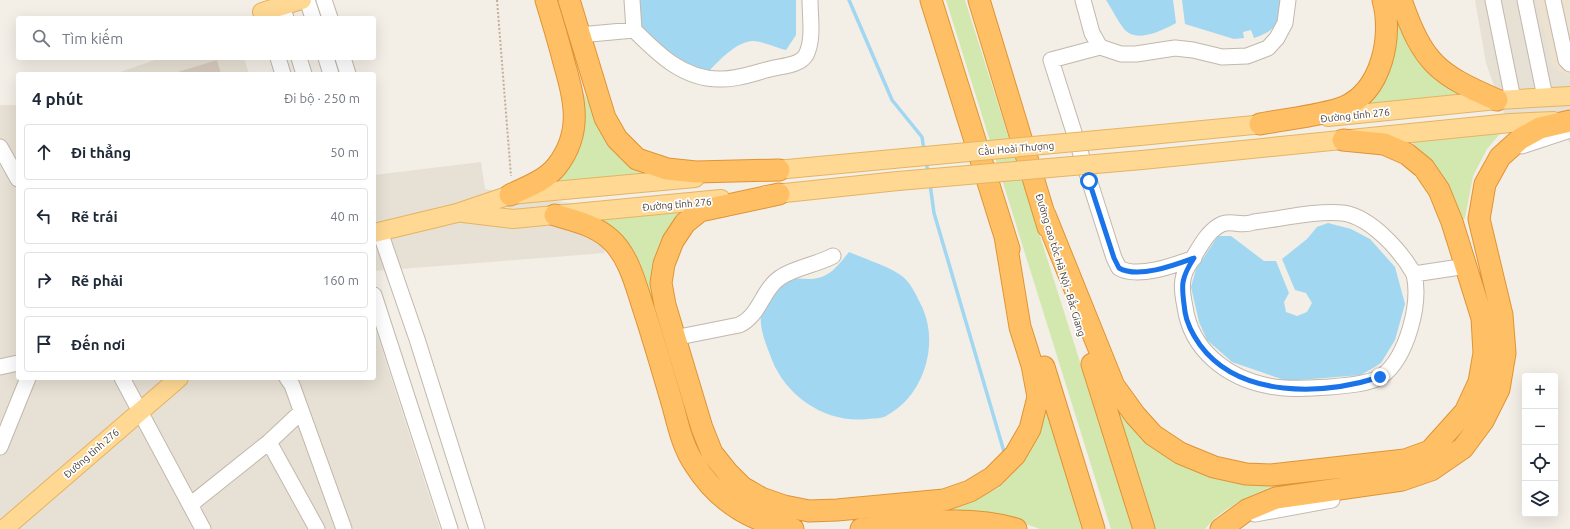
<!DOCTYPE html>
<html lang="vi">
<meta charset="utf-8">
<style>
:root{--surface:#fff;--page:#f6f6f7;--text:#1f2937;--muted:#747a83;--line:#e0e1e3}
body{margin:0;font-family:Ubuntu,sans-serif;background:var(--page);color:var(--text)}
.controls{position:absolute;right:12px;bottom:12px;display:grid;overflow:hidden;border-radius:4px;box-shadow:0 4px 16px #0002}
.controls button{width:36px;height:36px;display:grid;place-items:center;padding:0;border:0;border-bottom:1px solid var(--line);background:var(--surface);color:var(--text);font:20px sans-serif}
.stop{position:absolute;width:12px;height:12px;margin:-9px;border:3px solid #1a73e8;border-radius:50%;background:#fff}
.stop.end{background:#1a73e8;border-color:#fff;box-shadow:0 1px 4px #0008}
.list{margin:0;padding:0;list-style:none}
h2{display:flex;justify-content:space-between;align-items:center;height:52px;margin:0;padding:0 16px;font-size:17px}
h2 small{font-size:13px;font-weight:400;color:var(--muted)}
.list li{display:grid;grid-template-columns:26px 1fr auto;gap:12px;align-items:center;box-sizing:border-box;height:56px;margin:0 8px 8px;padding:0 8px;border:1px solid var(--line);border-radius:4px}
.list b{display:block;font-size:15px;white-space:nowrap}
.list em{font-size:13px;font-style:normal;color:var(--muted)}
.icon{flex:none;width:22px;height:22px;fill:none;stroke:currentColor;stroke-width:2;stroke-linecap:round;stroke-linejoin:round}
.map{position:relative;flex:none;width:1570px;height:529px;overflow:hidden}
.search{position:absolute;background:var(--surface);box-shadow:0 4px 16px #0002;left:16px;top:16px;width:360px;height:44px;display:flex;align-items:center;gap:10px;box-sizing:border-box;padding:0 14px;border-radius:4px;color:var(--muted);font-size:15px}
.panel{position:absolute;background:var(--surface);box-shadow:0 4px 16px #0002;left:16px;top:72px;width:360px;height:308px;border-radius:4px}
.map>svg:first-child{display:block}
</style>
<div class="map">
<svg width="1570" height="529" viewBox="0 0 1570 529">
<rect width="100%" height="100%" fill="#f3eee6"/>
<path fill="#e7e0d4" d="M1475,0H1570V144L1566,136L1517,151L1486,63Z
M161,58H244L249,74H114Z
M0,105H18V378H374V325L440,529H0Z
M481,162L485,189L586,206L605,253L374,271V175Z"/>
<path fill="#ede2cf" d="M1537,0H1570V78L1556,70L1552,64Z"/>
<path fill="#d2e8ae" d="M946,0H965L1133,529H1111Z
M1391,0L1435,76L1458,93L1474,100L1353,112L1366,99Z
M582,90L591,107L651,175L553,185L583,108Z
M1504,129L1487,149L1473,176L1465,218L1461,221L1448,185L1432,160L1408,139Z
M694,205L655,285V311L597,218Z
M1045,396L1088,529H1040L1005,517L974,511L943,512L999,488L1025,460L1039,431Z
M1111,402L1245,484L1274,486C1250,496 1221,508 1205,529H1151Z"/>
<path fill="#a1d7f1" d="M638,0H796V35L786,50C778,48 759,40 752,41C734,43 718,62 706,74L664,54L643,33Z
M1106,0H1173L1176,23C1163,30 1137,44 1124,29C1117,20 1112,9 1106,0Z
M1182,0H1284C1280,22 1276,31 1254,38L1251,30L1243,32L1244,38L1234,39L1185,24Z
M1328,223L1351,229L1370,239L1395,267L1405,304L1395,340L1381,363L1361,375L1287,381L1232,362L1207,340L1199,322L1191,287L1196,269L1218,236H1231L1264,261H1276L1289,293L1284,302L1286,312L1297,316L1307,312L1312,303L1306,293L1295,290L1282,259L1307,239L1317,227Z
M849,252C865,259 885,265 899,274C911,281 917,297 923,309C939,346 923,397 886,416C881,419 873,418 868,419C828,424 787,398 772,360C765,341 755,321 765,302C771,293 781,284 787,277C821,282 828,279 849,252Z"/>
<g fill="none" stroke-linecap="round" stroke-linejoin="round">
<path stroke="#a1d7f1" stroke-width="3.5" d="M849,0L892,100L922,137L924,150
M926,160L928,174
M930,184L934,213L1005,455"/>
</g>
<path fill="#d8ccbe" d="M217,60L221,74H179L178,72Z"/>
<g fill="none" stroke-linecap="round" stroke-linejoin="round">
<g stroke="#c2b8ab" stroke-width="17">
<path id="minor" d="M280,0L286,18
M307,0L313,18
M324,0L330,18
M632,0L634,30C658,54 683,79 719,79C736,80 754,73 770,69C782,66 799,66 806,55C814,40 810,16 810,0
M1083,0L1092,33L1100,47
M1493,0L1513,99
M1525,0L1545,97
M1553,0L1566,60L1570,64
M579,35L634,30
M278,58L283,74
M299,58L304,74
M326,58L331,74
M343,58L348,74
M1522,146L1570,130
M0,147L18,179
M380,232L417,339L477,529
M1194,258C1175,265 1138,279 1119,268L1114,258L1051,60L1100,47L1121,54H1136L1175,48L1193,50L1222,57L1247,56L1268,48L1277,38L1285,23L1288,0
M1414,274C1421,304 1407,357 1382,376C1371,384 1342,386 1329,387C1309,388 1288,390 1269,386C1227,378 1191,350 1185,307C1182,292 1180,279 1188,266C1197,253 1206,231 1222,224C1232,220 1242,227 1254,222C1280,219 1318,210 1343,213C1371,217 1401,251 1414,274L1467,266
M374,295L450,529
M674,338L739,325C760,316 762,289 781,277C796,267 816,265 833,256
M0,367L18,363
M122,378L203,529
M287,378L292,385L344,529
M269,442L317,529
M0,447L28,378
M190,505L269,442L301,412
M1255,514L1332,500"/>
</g>
<g stroke="#e5b462" stroke-width="20">
<path id="major" d="M262,12L302,0
M1328,117L1497,100L1570,96
M1140,136L1274,123
M1142,160L1510,123L1554,121
M766,171L893,159
M766,195L898,181
M463,213L513,219L721,199
M374,233L457,213L510,195L695,178
M4,529L179,378"/>
</g>
<g stroke="#e09334" stroke-width="23">
<path id="highway" d="M569,0L605,118L617,139L637,159L667,169L696,172L779,170
M931,0L1009,249
M979,0L1048,227
M1401,0C1423,63 1437,74 1497,100
M1260,124C1285,119 1321,116 1344,107C1382,91 1393,36 1383,0
M779,194L700,211L685,223L673,241L664,264L661,283L665,305L702,428L712,453L728,473L742,487L761,498L784,506L809,511L837,510L944,500L970,491L993,477L1015,455L1030,429L1038,397L1032,365L1020,327L1005,236
M510,195C526,187 545,181 557,166C584,131 574,98 563,59C558,39 552,20 546,0
M555,215C575,221 594,225 610,239C628,255 635,282 642,304C653,337 663,372 673,406C678,425 683,448 695,465C718,501 752,522 793,529
M1045,215L1114,386L1135,415L1153,435L1180,453L1214,467L1246,474L1271,475L1405,460L1430,451L1465,412L1479,382L1484,353L1482,318L1452,222L1439,190L1424,168L1407,154L1384,144L1343,140
M1092,364L1144,529
M1044,367L1094,529
M861,529C912,524 965,514 1016,529
M1221,529L1247,510L1276,498L1402,480L1431,470L1463,448L1483,421L1499,389L1505,353L1502,315L1479,219L1485,184L1500,157L1520,139L1540,128L1570,121"/>
</g>
<path stroke="#c1b099" stroke-width="2" stroke-dasharray="2 2" stroke-linecap="butt" d="M497,0L511,176"/>
<use href="#minor" stroke="#fff" stroke-width="15"/>
<use href="#major" stroke="#ffd893" stroke-width="18"/>
<use href="#highway" stroke="#ffc065" stroke-width="21"/>
<g stroke="#e5b462" stroke-width="20" stroke-linecap="butt">
<path id="major-bridge" d="M893,159L1140,136
M898,181L1142,160"/>
</g>
<use href="#major-bridge" stroke="#ffd893" stroke-width="18"/>
</g>
<g fill="none" stroke-linecap="round" stroke-linejoin="round">
<path stroke="#1a73e8" stroke-width="5" d="M1089,181L1114,258L1119,268C1138,279 1175,265 1194,258C1179,281 1182,287 1185,312C1187,325 1193,335 1200,345C1240,399 1323,395 1380,377"/>
</g>
<g text-anchor="middle" stroke-width="3.5" stroke-linejoin="round" paint-order="stroke">
<g font-size="10" fill="#463e35" stroke="#fff">
<text transform="translate(1355 115) rotate(-6)" y="4">Đường tỉnh 276</text>
<text transform="translate(1016 148) rotate(-5)" y="4">Cầu Hoài Thượng</text>
<text transform="translate(677 204) rotate(-5)" y="4">Đường tỉnh 276</text>
<text transform="translate(1061 265) rotate(73)" y="4">Đường cao tốc Hà Nội - Bắc Giang</text>
<text transform="translate(91 453) rotate(-41)" y="4">Đường tỉnh 276</text>
</g>
</g>
</svg>
<div class="controls">
<button>+</button>
<button>−</button>
<button><svg class="icon" aria-label="locate" viewBox="0 0 24 24"><circle cx="12" cy="12" r="6"/><path d="M12 2v4M12 18v4M2 12h4M18 12h4"/></svg></button>
<button><svg class="icon" aria-label="layers" viewBox="0 0 24 24"><path d="M12 4l9 5-9 5-9-5zM3 14l9 5 9-5"/></svg></button>
</div>
<div class="stop" style="left:1089px;top:181px"></div>
<div class="stop end" style="left:1380px;top:377px"></div>
<div class="search"><svg class="icon" aria-label="search" viewBox="0 0 24 24"><circle cx="10" cy="10" r="6"/><path d="M15 15l6 6"/></svg>Tìm kiếm</div>
<section class="panel">
<h2>4 phút<small>Đi bộ · 250 m</small></h2>
<ul class="list">
<li><svg class="icon" aria-label="ahead" viewBox="0 0 24 24"><path d="M12 20V5M6 11l6-6 6 6"/></svg><div><b>Đi thẳng</b></div><em>50 m</em></li>
<li><svg class="icon" aria-label="left" viewBox="0 0 24 24"><path d="M17 20v-9H6M10 6l-5 5 5 5"/></svg><div><b>Rẽ trái</b></div><em>40 m</em></li>
<li><svg class="icon" aria-label="right" viewBox="0 0 24 24"><path d="M7 20v-9h11M14 6l5 5-5 5"/></svg><div><b>Rẽ phải</b></div><em>160 m</em></li>
<li><svg class="icon" aria-label="arrive" viewBox="0 0 24 24"><path d="M6 21V4h12l-3 4 3 4H6"/></svg><div><b>Đến nơi</b></div></li>
</ul>
</section>
</div>
